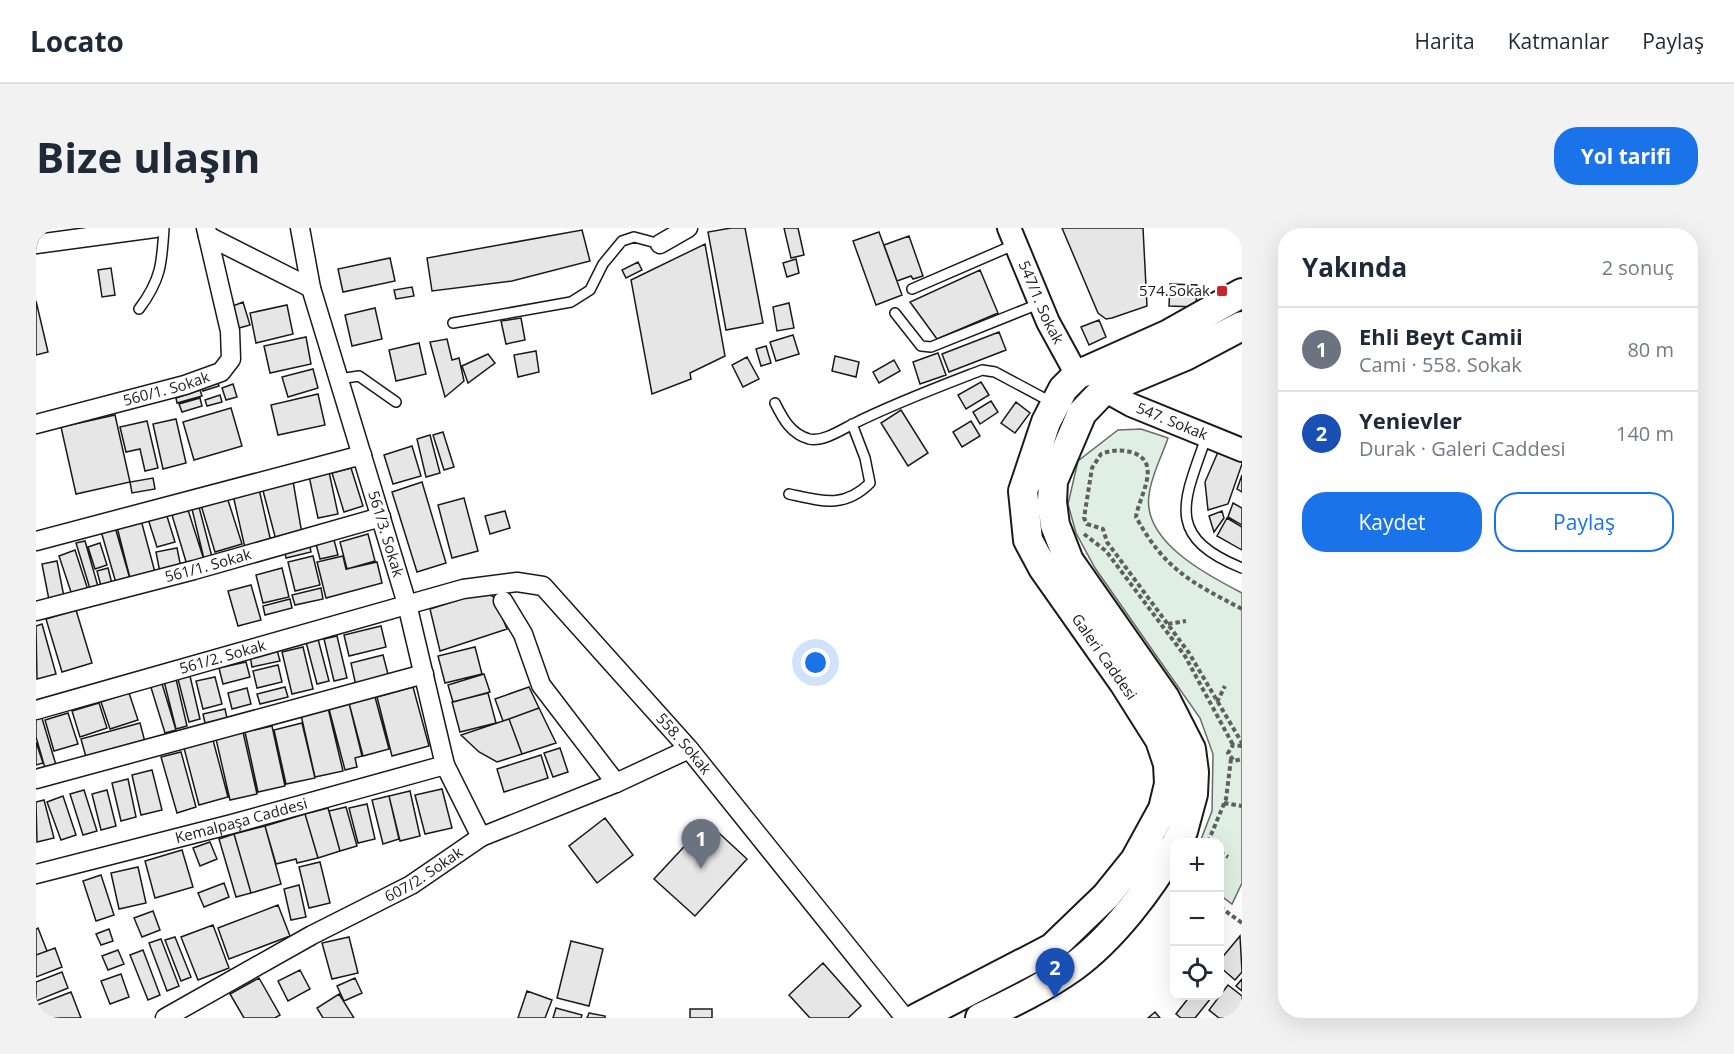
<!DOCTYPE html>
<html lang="tr">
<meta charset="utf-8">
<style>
:root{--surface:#fff;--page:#f2f2f3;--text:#1f2937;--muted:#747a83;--line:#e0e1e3;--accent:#1a73e8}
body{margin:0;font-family:"Open Sans",sans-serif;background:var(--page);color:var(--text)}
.controls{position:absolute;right:18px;bottom:18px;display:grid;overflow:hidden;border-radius:12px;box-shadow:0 6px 24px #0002}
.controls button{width:54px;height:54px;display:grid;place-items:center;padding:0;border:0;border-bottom:2px solid var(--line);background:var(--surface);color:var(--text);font:30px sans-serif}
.you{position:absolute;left:780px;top:435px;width:21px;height:21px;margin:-15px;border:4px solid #fff;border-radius:50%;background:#1a73e8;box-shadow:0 0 0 9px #1a73e833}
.badge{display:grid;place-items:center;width:39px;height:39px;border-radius:50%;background:var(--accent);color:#fff;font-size:20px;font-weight:700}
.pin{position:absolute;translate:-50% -50px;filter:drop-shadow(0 2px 3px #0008)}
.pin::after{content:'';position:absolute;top:32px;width:21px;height:18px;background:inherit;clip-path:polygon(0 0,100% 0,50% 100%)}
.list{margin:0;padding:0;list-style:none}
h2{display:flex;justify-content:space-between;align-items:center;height:78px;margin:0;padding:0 24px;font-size:26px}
h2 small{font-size:20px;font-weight:400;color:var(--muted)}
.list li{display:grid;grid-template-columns:39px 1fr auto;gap:18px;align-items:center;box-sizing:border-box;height:84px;padding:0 24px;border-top:2px solid var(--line)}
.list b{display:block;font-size:22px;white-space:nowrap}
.list p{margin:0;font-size:20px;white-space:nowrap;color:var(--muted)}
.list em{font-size:20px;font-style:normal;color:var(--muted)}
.actions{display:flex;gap:12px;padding:18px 24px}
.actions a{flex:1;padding:14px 0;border:2px solid var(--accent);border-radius:24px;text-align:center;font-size:21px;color:var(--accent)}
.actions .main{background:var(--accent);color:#fff}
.icon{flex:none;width:33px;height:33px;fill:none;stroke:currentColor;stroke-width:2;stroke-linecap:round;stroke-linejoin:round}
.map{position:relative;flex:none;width:1206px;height:790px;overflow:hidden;border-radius:24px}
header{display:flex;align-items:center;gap:36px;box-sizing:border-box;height:84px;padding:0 30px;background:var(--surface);border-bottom:2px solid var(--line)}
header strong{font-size:28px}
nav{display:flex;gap:33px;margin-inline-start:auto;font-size:21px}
.intro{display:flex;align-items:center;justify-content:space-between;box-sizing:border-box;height:144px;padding:0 36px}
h1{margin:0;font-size:42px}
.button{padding:15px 27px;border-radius:24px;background:var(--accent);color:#fff;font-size:21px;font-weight:700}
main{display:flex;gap:36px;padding:0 36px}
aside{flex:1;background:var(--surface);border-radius:24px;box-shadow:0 6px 24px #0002}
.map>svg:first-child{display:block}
</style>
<header>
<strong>Locato</strong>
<nav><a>Harita</a><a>Katmanlar</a><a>Paylaş</a></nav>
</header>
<div class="intro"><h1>Bize ulaşın</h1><a class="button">Yol tarifi</a></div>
<main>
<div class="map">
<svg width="1206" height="790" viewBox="0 0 1206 790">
<rect width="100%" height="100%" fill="#fff"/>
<path fill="#e0efe3" stroke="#6a6a6a" stroke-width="1.5" d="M1105,201L1132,210C1126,228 1115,248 1113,267C1106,314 1173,348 1206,365V655L1196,676L1184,667V614H1164L1176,583L1177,526L1164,490L1059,340L1040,305L1032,276L1042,233L1082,202Z"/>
<path fill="#e6e6e6" stroke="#1a1a1a" stroke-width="1.5" d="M695,0H709L727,95L690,102L672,4Z
M748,0H762L768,27L755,30Z
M1026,0H1107L1111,78L1076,90L1070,91L1062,85Z
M546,2L554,33L476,53L396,63L391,30Z
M843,4L866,67L840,77L817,13Z
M873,8L887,48L877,51L875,48L861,53L848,17Z
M669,16L689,128L654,145L655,151L616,166L595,52Z
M354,30L359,53L307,64L302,41Z
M760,31L763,45L751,49L747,35Z
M602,34L606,42L590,50L586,42Z
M75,40L79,67L66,69L62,42Z
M944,42L962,85L901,111L874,74Z
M1134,56L1161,57L1160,79L1133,78Z
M376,59L378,68L360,71L358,62Z
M0,73L12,124L0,127Z
M207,74L214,97L203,100L197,78Z
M753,75L758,100L741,103L737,79Z
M251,77L257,106L220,115L214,85Z
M339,80L346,111L316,118L309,87Z
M485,90L489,112L470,116L465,93Z
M1063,92L1070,109L1053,117L1045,99Z
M963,104L970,122L913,144L906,126Z
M757,107L763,126L740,133L734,114Z
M270,109L275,136L234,145L228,118Z
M411,111L416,132L423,130L428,153L409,169L394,114Z
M383,115L390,146L360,153L353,122Z
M730,118L735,135L725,138L720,121Z
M500,123L503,144L482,149L478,127Z
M902,125L910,147L884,156L877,134Z
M452,126L459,135L432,155L426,138Z
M799,128L823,134L820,149L796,143Z
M711,129L723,151L707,159L696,137Z
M858,132L864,143L843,155L837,144Z
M277,141L282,160L252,169L246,149Z
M181,152L183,158L167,163L166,157Z
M945,154L953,167L930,181L922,167Z
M197,156L201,169L190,172L186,160Z
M164,162L166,168L141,175L140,170Z
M282,166L289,197L242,207L235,177Z
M184,167L186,174L171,178L169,172Z
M164,170L166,178L146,184L143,176Z
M955,173L962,184L944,196L937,184Z
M980,174L994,185L979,205L965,195Z
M195,180L206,218L158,232L147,194Z
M865,182L892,225L872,238L845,195Z
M79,187L94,254L40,266L25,199Z
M140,191L150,235L127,241L117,196Z
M111,193L122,240L109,243L104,221L90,224L84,199Z
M935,193L944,208L926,219L917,204Z
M407,204L418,239L408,242L397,207Z
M394,207L404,245L390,249L381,211Z
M376,218L385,248L357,256L348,227Z
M1182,224L1206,231V236L1192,276L1172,282L1169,254Z
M315,240L327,278L308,284L296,245Z
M293,244L302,286L282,290L273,248Z
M1206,247V264L1201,261Z
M117,250L119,261L96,265L94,254Z
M257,253L266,306L240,312L226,259Z
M386,254L410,335L381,344L356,264Z
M223,261L235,314L209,320L197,267Z
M191,269L206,316L179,324L165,277Z
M428,270L442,323L416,330L402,277Z
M1197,275L1206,280V297L1192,289Z
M163,279L176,329L168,331L156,281Z
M152,282L168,332L151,337L136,287Z
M469,283L474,300L454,306L449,288Z
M1186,283L1188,290L1178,304L1173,288Z
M130,285L139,314L121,319L112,291Z
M1191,290L1206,299V322L1181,308Z
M105,292L120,348L95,354L81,299Z
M79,299L94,351L80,355L65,303Z
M332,306L339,333L311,341L304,314Z
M298,312L302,327L284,331L280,316Z
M49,313L63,362L55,364L40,315Z
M273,314L275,324L250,330L248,320Z
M64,315L71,337L59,341L52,319Z
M141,320L145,340L124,345L120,324Z
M39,322L52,362L36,367L23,328Z
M277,328L284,357L259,363L252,334Z
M307,328L310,341L341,334L346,355L290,370L281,334Z
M21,333L29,374L14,377L6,336Z
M72,340L77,360L66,362L61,343Z
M246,340L253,369L227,375L220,347Z
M215,357L225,392L202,398L192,363Z
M285,360L287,371L259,377L256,367Z
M448,364L458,369L471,401L404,423L394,381Z
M254,371L256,380L229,387L227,378Z
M40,382L56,435L26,444L10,391Z
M6,396L20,446L1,451L0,398Z
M345,398L350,419L313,428L308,407Z
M301,408L311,450L298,453L288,411Z
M282,411L293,453L281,456L270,414Z
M267,419L277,461L256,466L246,424Z
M439,419L446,446L409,455L402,428Z
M241,422L244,433L216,439L214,428Z
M347,427L353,450L320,458L315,435Z
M210,434L214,449L187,456L183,440Z
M242,437L246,454L221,460L217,443Z
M448,446L454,464L417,474L412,457Z
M154,448L164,491L153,494L142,451Z
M124,449L140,502L129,505L113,453Z
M179,449L186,476L167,481L160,453Z
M140,451L151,498L140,501L128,453Z
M249,459L252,469L224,476L221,466Z
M377,459L393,518L356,528L341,469Z
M493,459L503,480L467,493L459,471Z
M211,460L215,476L196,481L192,465Z
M93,465L102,492L74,501L65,474Z
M452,465L460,495L424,504L416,474Z
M339,469L353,521L327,528L313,475Z
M63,475L71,500L44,509L36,483Z
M313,475L326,528L319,530L321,539L309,542L293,481Z
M292,480L307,543L279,549L265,487Z
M503,480L520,515L486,526L473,491Z
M189,481L191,490L169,495L167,486Z
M32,485L42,516L18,523L9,492Z
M5,487L20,537L9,540L0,509V489Z
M473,491L486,526L461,534L443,524L425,507Z
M104,495L109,514L50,529L45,511Z
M266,495L279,550L250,556L238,502Z
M236,498L249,558L222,564L209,504Z
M207,504L221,566L194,572L180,511Z
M177,512L192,569L163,577L148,520Z
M0,514L7,535L0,537Z
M524,520L532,544L517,549L508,525Z
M145,524L160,579L141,585L125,529Z
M505,527L512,550L468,564L461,541Z
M116,542L126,582L105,587L96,547Z
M92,551L100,589L85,593L76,555Z
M406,561L416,600L389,606L379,567Z
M48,562L61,603L47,607L34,566Z
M71,562L80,598L65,602L56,566Z
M374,563L384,608L364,613L353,568Z
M27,568L40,607L25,612L11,574Z
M353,568L363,611L347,616L336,572Z
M8,572L18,610L1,614L0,574Z
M331,576L339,611L322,615L313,580Z
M310,579L321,618L304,623L293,583Z
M292,580L304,623L282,630L269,586Z
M269,586L282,630L261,635L260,631L240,636L229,598Z
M569,590L597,627L561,655L533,618Z
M671,594L711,631L659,688L618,651Z
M229,598L245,656L215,665L198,606Z
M198,606L215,665L200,669L183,611Z
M174,614L181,631L164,638L157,620Z
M146,622L157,659L119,670L109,633Z
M284,634L294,675L273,680L263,639Z
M102,639L110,675L83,681L75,645Z
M65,647L78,687L60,693L47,653Z
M188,655L193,669L168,679L162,665Z
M263,657L270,689L255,692L248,661Z
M242,677L254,708L193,731L182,700Z
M117,683L124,702L106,709L98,690Z
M177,697L193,740L162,752L145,709Z
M2,700L11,723L0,727V701Z
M73,701L77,713L65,717L60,706Z
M1204,708L1206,744L1199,752L1184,739V732Z
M139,709L155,749L145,753L129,712Z
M313,709L322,745L296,751L286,715Z
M125,711L143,758L131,763L113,715Z
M535,713L567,721L553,778L521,770Z
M19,720L26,739L0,749V727Z
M82,722L88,736L72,742L66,728Z
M107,722L124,767L112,772L94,727Z
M787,735L825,778L812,790H774L753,767Z
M264,742L274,761L252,773L242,753Z
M26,744L32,760L0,773V754Z
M85,746L93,769L74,776L65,753Z
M223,750L244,787L239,790H208L194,766Z
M319,750L326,765L308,773L301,758Z
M1206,751V763L1200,758Z
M1192,757L1206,768V790H1183L1173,782Z
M491,763L516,772L509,790H482Z
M35,764L45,790H6L1,777Z
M303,766L318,790H287L281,780Z
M1154,768L1175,770L1159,790H1145L1140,786Z
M520,780L546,787L545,790H517Z
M654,781H676V790H654Z
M1119,784L1124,790H1112Z
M553,785L569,788V790H551Z"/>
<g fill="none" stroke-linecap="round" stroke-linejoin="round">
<g stroke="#1a1a1a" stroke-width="12">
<path id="service" d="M876,61L980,16
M103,81C125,52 126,35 128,0
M859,85L885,118L895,119L1005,75
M417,95L535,74L554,62L567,36L586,13L598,9L624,16
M303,151L323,148L360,174
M739,175C747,191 755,206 773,211C787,214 805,202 817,196C859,175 902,159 946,142L959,144L1017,175
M1171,207C1148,273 1127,308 1206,340
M753,266C785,273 808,281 834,255L829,230L816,196"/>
</g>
<g stroke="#1a1a1a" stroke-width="21">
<g id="minor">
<path id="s1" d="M264,0L275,60L371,376L409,537L445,609"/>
<path d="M172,8L275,60"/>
<path d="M0,16L119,0"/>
<path d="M624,16L652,0"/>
<path id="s2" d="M0,196L149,157L185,144L195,131L194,103L170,0"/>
<path d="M0,313L326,227"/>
<path d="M467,373L487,406L505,457L580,555"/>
<path id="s3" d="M0,383L158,342L345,289"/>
<path id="s4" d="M0,482L427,361L481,354L507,358L653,521L869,790"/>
<path d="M0,551L388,446"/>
<path id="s5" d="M0,646L196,596L409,537"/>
<path id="s6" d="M129,790L276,707L375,657L445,609L580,555L653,521"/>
</g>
</g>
<g stroke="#1a1a1a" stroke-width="26">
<g id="tertiary">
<path id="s7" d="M973,0L1012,94L1041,147"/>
<path id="s8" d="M1068,162L1095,177L1206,222"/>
</g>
</g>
<g stroke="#1a1a1a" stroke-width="32">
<path id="primary" d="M1141,614L1147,603L1157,566L1158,544L1155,521L1129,470L1033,333L1019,297L1016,274L1017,253L1046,185L1068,162L1149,128L1206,98
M881,790L1016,720L1070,668L1099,632L1127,581L1133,556L1132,536L1124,512L1088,455L1007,340L992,312L987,263L1010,194L1027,161L1041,147L1133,106L1206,65
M944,790C976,775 1009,759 1037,739C1076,711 1115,660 1138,619"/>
</g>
<path stroke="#5f5f5f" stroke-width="4" stroke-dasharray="4.5 3" stroke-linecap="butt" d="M1048,306L1070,323L1149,428L1197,517
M1206,381C1155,354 1129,342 1100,289C1103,268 1126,236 1098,225C1087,221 1075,222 1065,226L1056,240L1048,290L1051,296L1067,301L1071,314L1153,425L1206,515
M1132,396L1150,393
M1181,474L1189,458
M1206,518L1197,517L1192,525L1198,533L1206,531
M1188,575L1206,578
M1172,614L1190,571L1195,531
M1184,624L1192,629
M1184,679L1206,695"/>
<use href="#service" stroke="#fff" stroke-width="9"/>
<use href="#minor" stroke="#fff" stroke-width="18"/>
<use href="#tertiary" stroke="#fff" stroke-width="22"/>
<use href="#primary" stroke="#fff" stroke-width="28"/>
</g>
<rect fill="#c62828" stroke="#fff" stroke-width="2" x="1180" y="57" width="12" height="12" rx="3"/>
<g text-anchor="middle" stroke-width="4.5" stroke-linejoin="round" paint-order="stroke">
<g font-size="15" fill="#1a1a1a" stroke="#fff" text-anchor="end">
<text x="1174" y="68">574.Sokak</text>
</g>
<g font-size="15" fill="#1a1a1a" stroke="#fff">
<text dy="5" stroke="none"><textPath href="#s7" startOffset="81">547/1. Sokak</textPath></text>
<text dy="5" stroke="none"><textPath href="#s2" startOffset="135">560/1. Sokak</textPath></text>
<text dy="5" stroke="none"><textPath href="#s8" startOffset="75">547. Sokak</textPath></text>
<text dy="5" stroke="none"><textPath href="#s1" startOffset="318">561/3. Sokak</textPath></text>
<text dy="5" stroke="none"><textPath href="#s3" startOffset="178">561/1. Sokak</textPath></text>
<text dy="5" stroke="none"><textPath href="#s4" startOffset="194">561/2. Sokak</textPath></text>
<text transform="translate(1068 429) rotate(55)" y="5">Galeri Caddesi</text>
<text dy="5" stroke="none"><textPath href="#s4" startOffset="736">558. Sokak</textPath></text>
<text dy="5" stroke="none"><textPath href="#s5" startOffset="212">Kemalpaşa Caddesi</textPath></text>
<text dy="5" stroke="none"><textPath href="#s6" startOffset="296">607/2. Sokak</textPath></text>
</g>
</g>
</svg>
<div class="controls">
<button>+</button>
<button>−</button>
<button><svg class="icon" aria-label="locate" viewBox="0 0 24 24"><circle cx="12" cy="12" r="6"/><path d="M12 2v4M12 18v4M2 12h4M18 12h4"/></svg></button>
</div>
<div class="you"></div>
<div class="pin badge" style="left:665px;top:641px;background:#6b7280">1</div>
<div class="pin badge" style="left:1019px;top:770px;background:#1a4fb4">2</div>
</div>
<aside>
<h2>Yakında<small>2 sonuç</small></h2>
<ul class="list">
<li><span class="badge" style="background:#6b7280">1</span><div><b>Ehli Beyt Camii</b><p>Cami · 558. Sokak</p></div><em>80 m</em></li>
<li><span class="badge" style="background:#1a4fb4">2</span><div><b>Yenievler</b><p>Durak · Galeri Caddesi</p></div><em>140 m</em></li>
</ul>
<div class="actions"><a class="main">Kaydet</a><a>Paylaş</a></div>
</aside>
</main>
